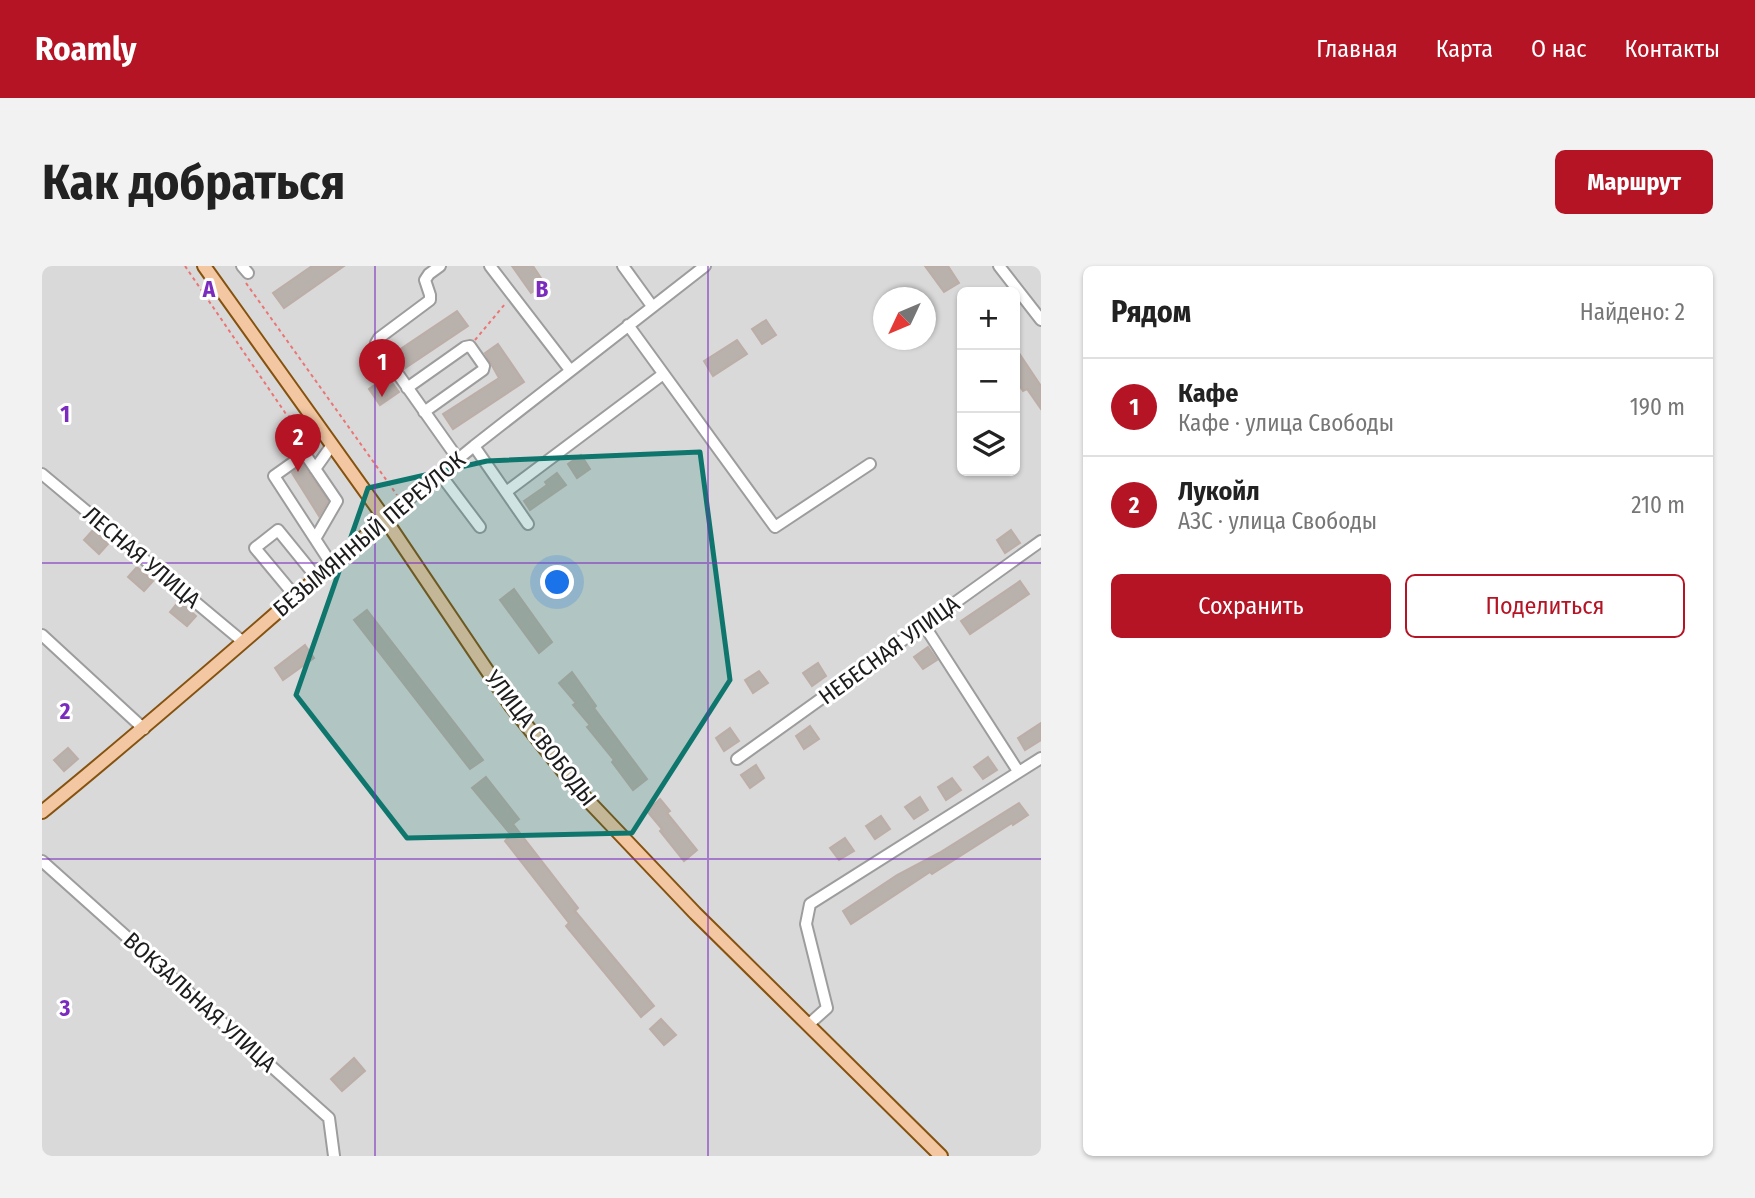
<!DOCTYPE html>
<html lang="ru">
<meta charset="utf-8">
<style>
:root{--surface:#fff;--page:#f2f2f2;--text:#222;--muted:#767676;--line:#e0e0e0;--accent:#b41424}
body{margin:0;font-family:"Fira Sans Condensed",sans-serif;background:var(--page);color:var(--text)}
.controls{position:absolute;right:21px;top:21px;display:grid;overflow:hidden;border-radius:10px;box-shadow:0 2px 5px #0004}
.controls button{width:63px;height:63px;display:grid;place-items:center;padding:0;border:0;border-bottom:2px solid var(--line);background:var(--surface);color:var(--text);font:35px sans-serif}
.compass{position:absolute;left:831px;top:21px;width:63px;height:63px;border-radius:50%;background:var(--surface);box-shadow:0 2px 5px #0004;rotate:226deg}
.you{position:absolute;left:516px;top:317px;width:24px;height:24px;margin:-18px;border:5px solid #fff;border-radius:50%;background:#1a73e8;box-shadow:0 0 0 10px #1a73e833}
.badge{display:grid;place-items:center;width:46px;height:46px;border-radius:50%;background:var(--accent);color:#fff;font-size:23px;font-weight:700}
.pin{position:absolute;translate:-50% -58px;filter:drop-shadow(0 2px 4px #0008)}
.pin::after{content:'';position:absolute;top:37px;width:24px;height:21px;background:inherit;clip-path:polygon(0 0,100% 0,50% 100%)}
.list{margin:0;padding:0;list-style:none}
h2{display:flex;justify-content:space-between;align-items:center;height:91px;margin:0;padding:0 28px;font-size:30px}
h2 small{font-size:23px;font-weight:400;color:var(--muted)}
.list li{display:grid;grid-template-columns:46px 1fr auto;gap:21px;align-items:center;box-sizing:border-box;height:98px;padding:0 28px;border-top:2px solid var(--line)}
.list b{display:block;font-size:26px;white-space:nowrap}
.list p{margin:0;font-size:23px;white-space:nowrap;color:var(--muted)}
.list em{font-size:23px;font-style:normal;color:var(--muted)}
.actions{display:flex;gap:14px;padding:21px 28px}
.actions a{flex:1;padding:16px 0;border:2px solid var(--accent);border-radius:10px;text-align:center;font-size:24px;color:var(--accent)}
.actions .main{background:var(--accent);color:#fff}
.icon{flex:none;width:38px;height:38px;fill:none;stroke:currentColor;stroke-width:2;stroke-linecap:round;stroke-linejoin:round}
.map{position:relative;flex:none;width:999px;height:890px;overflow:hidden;border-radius:10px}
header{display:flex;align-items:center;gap:42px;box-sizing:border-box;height:98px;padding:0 35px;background:var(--accent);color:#fff}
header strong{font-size:33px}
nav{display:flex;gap:38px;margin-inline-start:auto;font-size:24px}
.intro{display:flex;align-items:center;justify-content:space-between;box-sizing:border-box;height:168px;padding:0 42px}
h1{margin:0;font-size:49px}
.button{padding:18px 32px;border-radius:10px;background:var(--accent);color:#fff;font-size:24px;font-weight:700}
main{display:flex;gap:42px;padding:0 42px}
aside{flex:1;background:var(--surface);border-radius:10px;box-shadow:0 2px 5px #0004}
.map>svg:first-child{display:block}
</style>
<header>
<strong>Roamly</strong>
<nav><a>Главная</a><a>Карта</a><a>О нас</a><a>Контакты</a></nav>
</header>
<div class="intro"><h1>Как добраться</h1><a class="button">Маршрут</a></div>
<main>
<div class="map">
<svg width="999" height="890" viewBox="0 0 999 890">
<rect width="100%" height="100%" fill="#ece8e3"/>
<path fill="#dad9d9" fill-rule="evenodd" d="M0,0H999V890H0ZM920,26H973V205H920ZM842,32H884V74H842Z"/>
<path fill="#b9b1ac" stroke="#bcaea7" stroke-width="2" d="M270,0H302L242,42L231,27Z
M470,0H491L503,18L489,27Z
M883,0H906L917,17L902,26Z
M415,45L426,60L362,103L351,88Z
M724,54L734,69L720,78L710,63Z
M695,74L705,88L671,110L662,95Z
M456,78L482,116L411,163L401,148L457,112L443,87Z
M973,81L999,120V143L985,123L981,125L973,113Z
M345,110L357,126L338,139L327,123Z
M539,189L548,203L535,212L526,198Z
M261,199L286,235L277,250L250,207Z
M515,207L524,219L488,244L482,235L505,219L503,216Z
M51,264L66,278L57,288L42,274Z
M969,264L978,277L963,287L955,274Z
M95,301L111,315L102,325L86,311Z
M978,315L987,328L928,368L919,355Z
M472,323L510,376L497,387L458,334Z
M137,335L154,350L145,360L128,346Z
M325,344L441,494L428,503L312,354Z
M263,379L272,392L241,414L233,402Z
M886,381L895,394L881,403L872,391Z
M776,397L784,410L770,420L761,407Z
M717,405L726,417L711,427L703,414Z
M530,406L554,440L552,442L605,513L591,524L570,496L572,494L545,461L548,459L531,439L534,437L517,417Z
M999,457V474L983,484L976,472Z
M768,460L777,473L762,483L754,470Z
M688,462L697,475L682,485L674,472Z
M26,482L36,493L22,505L12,494Z
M946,491L955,504L941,513L932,501Z
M714,499L722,512L708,522L699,509Z
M444,511L477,553L471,558L536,642L533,645L612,740L599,751L524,660L527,657L463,575L469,569L430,522Z
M910,512L919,524L904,534L896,521Z
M878,531L886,544L872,553L863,541Z
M618,533L628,545L625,547L655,584L642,595L618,565L620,563L605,545Z
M977,537L986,549L971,559L970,557L890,608L888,606L809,658L801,645L855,609L897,587Z
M839,550L848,563L833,573L824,560Z
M803,572L812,585L797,594L788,582Z
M619,753L634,769L622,779L608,763Z
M312,792L323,805L300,825L289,813Z"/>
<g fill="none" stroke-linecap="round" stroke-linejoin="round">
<g stroke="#9d9d9d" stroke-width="14">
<path id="minor" d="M200,0L206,7
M398,0L387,8L383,14L388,29V34L337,72L334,77L416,193
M448,0L528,104
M581,0L610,40
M957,0L999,54
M586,59L733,261L828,198
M365,122L423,81L428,80L442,100L441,104L382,146
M432,180L486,258
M273,203L290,179
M0,208L200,375
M398,208L438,261
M464,226L620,109
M343,253L432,180L663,0
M273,273L295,235L263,188L232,210L290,299
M253,330L213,282L236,264L275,312
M882,359L976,505
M0,369L102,463
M695,493L999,275
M0,595L287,852L292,890
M766,759L785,742L764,658L768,638L999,492"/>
</g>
<g stroke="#85520f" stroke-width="16">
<path id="major" d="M162,0L343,253L469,440L537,525L653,647L899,890
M0,546C117,451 229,351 343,253"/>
</g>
<path stroke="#eb7575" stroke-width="2" stroke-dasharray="3.5 3.5" stroke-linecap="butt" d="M143,0L244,148L261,161L276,182
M204,17L355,229
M433,74L463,38"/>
<use href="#minor" stroke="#fff" stroke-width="10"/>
<use href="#major" stroke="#f2c7a2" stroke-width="12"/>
</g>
<path fill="#0f766e" fill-opacity="0.2" stroke="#0f766e" stroke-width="5" stroke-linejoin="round" d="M658,186L688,414L590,567L365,572L254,429L326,222L445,195Z"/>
<path fill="none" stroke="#7b2cbf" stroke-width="2" stroke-opacity="0.55" d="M333,0V890M666,0V890M0,297H999M0,593H999"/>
<g text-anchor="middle" stroke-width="6" stroke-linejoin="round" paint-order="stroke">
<g font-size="23" fill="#1c1c1c" stroke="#fff">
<text transform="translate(327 268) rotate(-40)" y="8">БЕЗЫМЯННЫЙ ПЕРЕУЛОК</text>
<text transform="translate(100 291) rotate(40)" y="8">ЛЕСНАЯ УЛИЦА</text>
<text transform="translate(847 384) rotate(-36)" y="8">НЕБЕСНАЯ УЛИЦА</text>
<text transform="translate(499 472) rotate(52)" y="8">УЛИЦА СВОБОДЫ</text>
<text transform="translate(158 736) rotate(42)" y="8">ВОКЗАЛЬНАЯ УЛИЦА</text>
</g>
</g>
<g font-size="23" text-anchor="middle" font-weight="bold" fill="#7b2cbf" stroke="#fff" stroke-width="6" stroke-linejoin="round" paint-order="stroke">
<text x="167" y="31">A</text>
<text x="500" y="31">B</text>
<text x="23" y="156">1</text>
<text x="23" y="453">2</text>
<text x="23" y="750">3</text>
</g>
</svg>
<div class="controls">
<button>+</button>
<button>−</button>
<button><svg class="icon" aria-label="layers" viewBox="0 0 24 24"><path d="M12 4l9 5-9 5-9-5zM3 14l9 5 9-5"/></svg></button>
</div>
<svg class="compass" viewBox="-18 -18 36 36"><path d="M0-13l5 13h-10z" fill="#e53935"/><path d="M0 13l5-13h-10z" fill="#767676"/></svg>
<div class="you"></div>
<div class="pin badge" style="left:340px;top:131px">1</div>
<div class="pin badge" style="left:256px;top:206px">2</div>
</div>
<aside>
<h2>Рядом<small>Найдено: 2</small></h2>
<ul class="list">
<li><span class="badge">1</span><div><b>Кафе</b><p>Кафе · улица Свободы</p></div><em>190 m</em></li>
<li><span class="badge">2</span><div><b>Лукойл</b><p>АЗС · улица Свободы</p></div><em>210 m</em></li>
</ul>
<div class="actions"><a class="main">Сохранить</a><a>Поделиться</a></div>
</aside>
</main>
